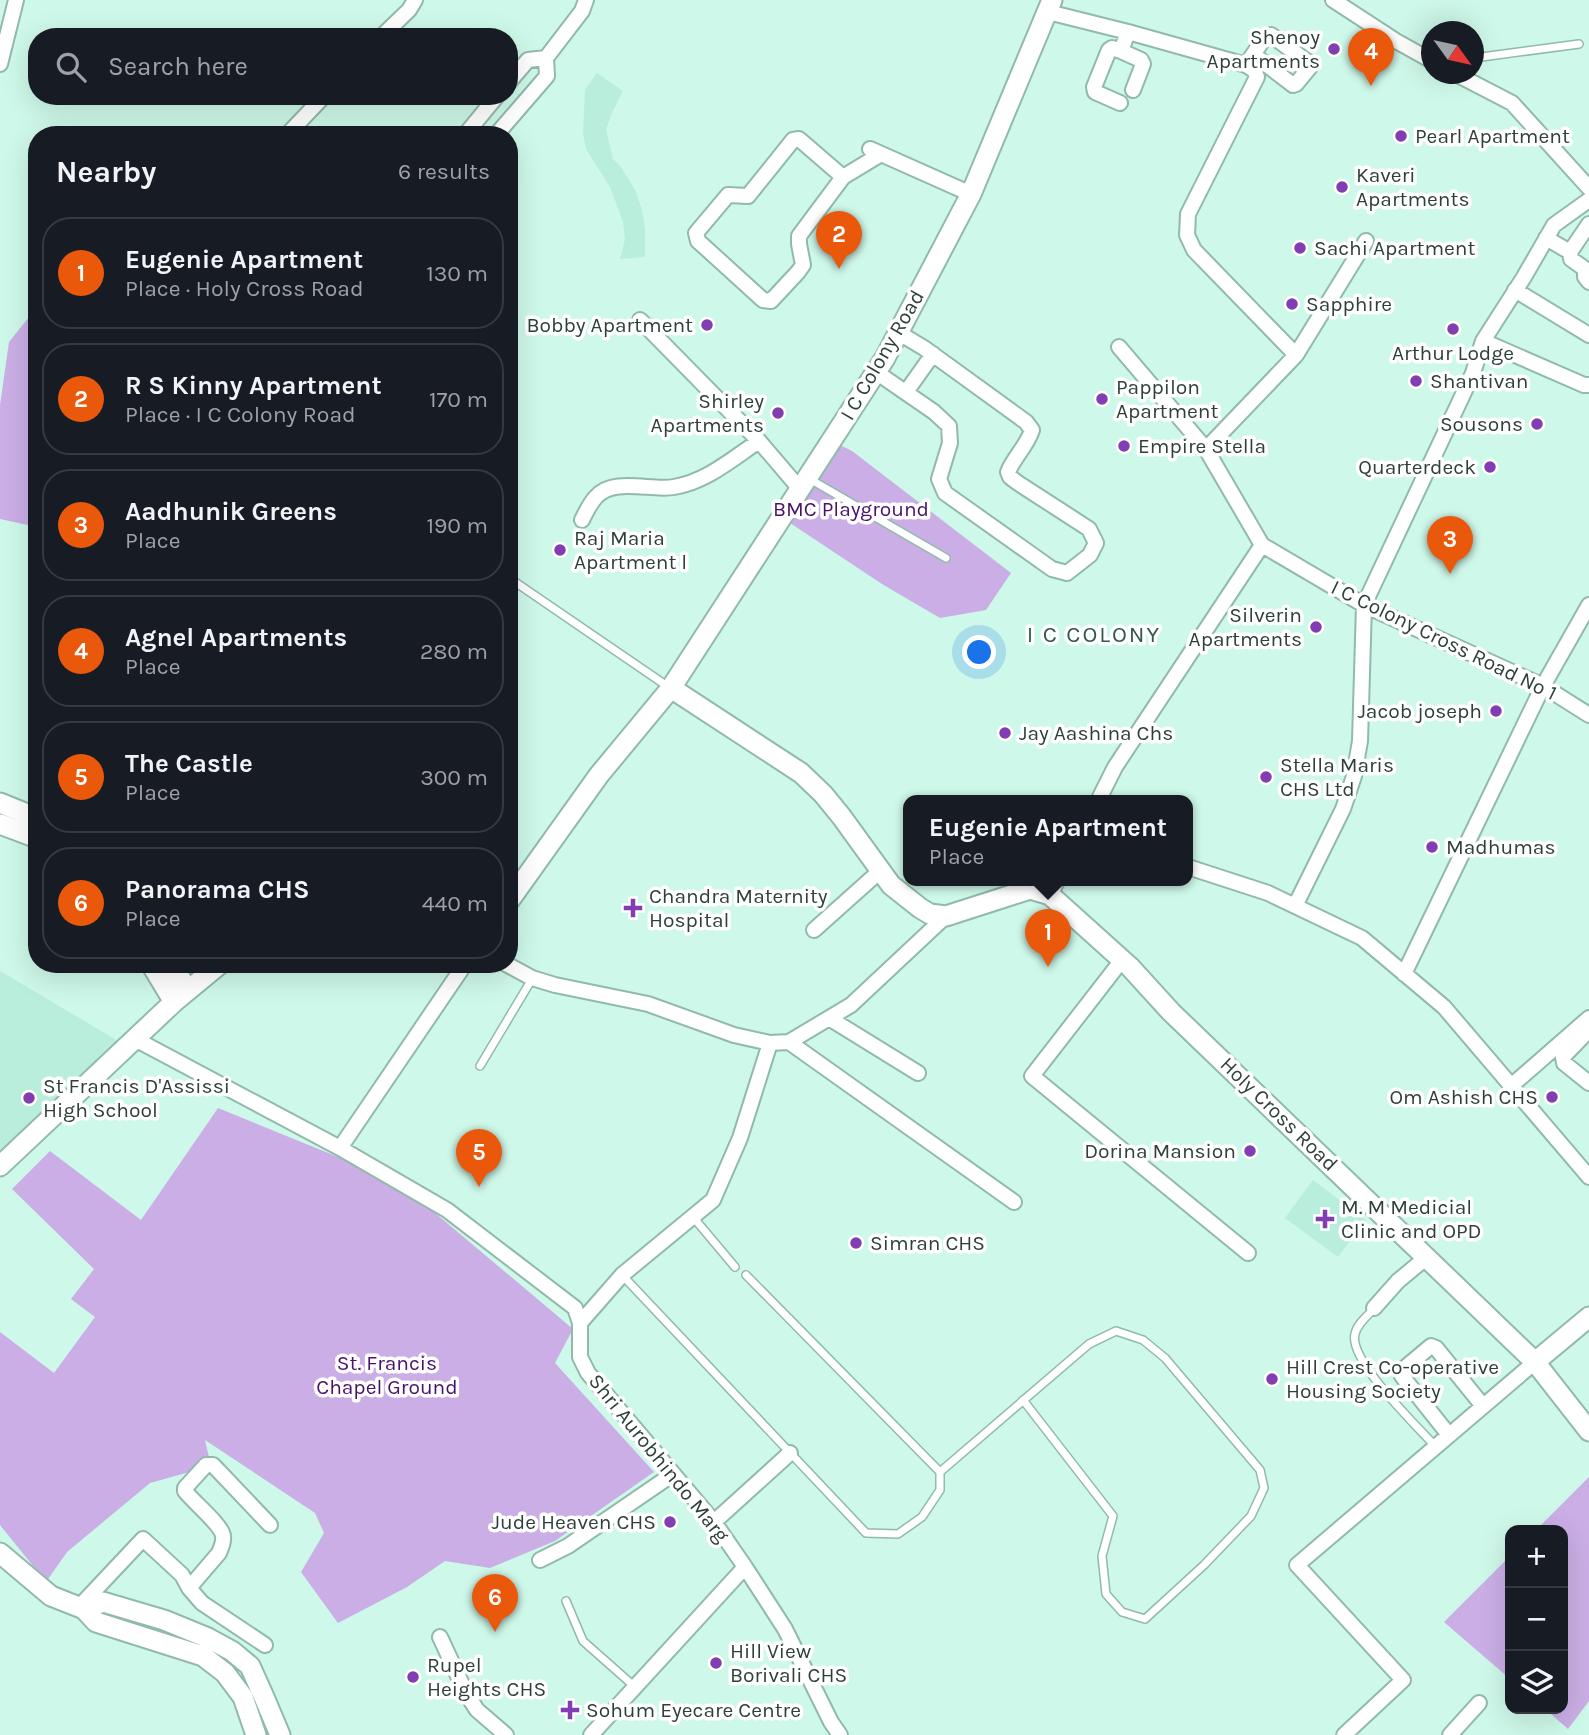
<!DOCTYPE html>
<meta charset="utf-8">
<style>
:root{--surface:#171b24;--page:#20242c;--text:#f1f3f6;--muted:#9ea1a6;--line:#363941;--accent:#ea580c}
body{margin:0;font-family:Karla,sans-serif;background:var(--page);color:var(--text)}
.controls{position:absolute;right:21px;bottom:21px;display:grid;overflow:hidden;border-radius:14px;box-shadow:0 7px 28px #0002}
.controls button{width:63px;height:63px;display:grid;place-items:center;padding:0;border:0;border-bottom:2px solid var(--line);background:var(--surface);color:var(--text);font:35px sans-serif}
.compass{position:absolute;left:1421px;top:21px;width:63px;height:63px;border-radius:50%;background:var(--surface);box-shadow:0 7px 28px #0002;rotate:123deg}
.you{position:absolute;left:980px;top:653px;width:24px;height:24px;margin:-18px;border:5px solid #fff;border-radius:50%;background:#1a73e8;box-shadow:0 0 0 10px #1a73e833}
.badge{display:grid;place-items:center;width:46px;height:46px;border-radius:50%;background:var(--accent);color:#fff;font-size:23px;font-weight:700}
.pin{position:absolute;translate:-50% -58px;filter:drop-shadow(0 2px 4px #0008)}
.pin::after{content:'';position:absolute;top:37px;width:24px;height:21px;background:inherit;clip-path:polygon(0 0,100% 0,50% 100%)}
.popup{position:absolute;left:903px;top:795px;width:290px;height:91px;box-sizing:border-box;display:grid;place-content:center;border-radius:14px;background:var(--surface);filter:drop-shadow(0 2px 5px #0005);font-size:23px;white-space:nowrap;color:var(--muted)}
.popup b{font-size:26px;color:var(--text)}
.popup::after{content:'';position:absolute;left:50%;top:100%;margin-left:-14px;border:14px solid transparent;border-top-color:var(--surface)}
.list{margin:0;padding:0;list-style:none}
h2{display:flex;justify-content:space-between;align-items:center;height:91px;margin:0;padding:0 28px;font-size:30px}
h2 small{font-size:23px;font-weight:400;color:var(--muted)}
.list li{display:grid;grid-template-columns:46px 1fr auto;gap:21px;align-items:center;box-sizing:border-box;height:112px;margin:0 14px 14px;padding:0 14px;border:2px solid var(--line);border-radius:28px}
.list b{display:block;font-size:26px;white-space:nowrap}
.list p{margin:0;font-size:23px;white-space:nowrap;color:var(--muted)}
.list em{font-size:23px;font-style:normal;color:var(--muted)}
.icon{flex:none;width:38px;height:38px;fill:none;stroke:currentColor;stroke-width:2;stroke-linecap:round;stroke-linejoin:round}
.map{position:relative;flex:none;width:1589px;height:1735px;overflow:hidden}
.search{position:absolute;background:var(--surface);box-shadow:0 7px 28px #0002;left:28px;top:28px;width:490px;height:77px;display:flex;align-items:center;gap:18px;box-sizing:border-box;padding:0 24px;border-radius:28px;color:var(--muted);font-size:26px}
.panel{position:absolute;background:var(--surface);box-shadow:0 7px 28px #0002;left:28px;top:126px;width:490px;height:847px;border-radius:28px}
.map>svg:first-child{display:block}
</style>
<div class="map">
<svg width="1589" height="1735" viewBox="0 0 1589 1735">
<rect width="100%" height="100%" fill="#cef8e9"/>
<path fill="#baeedc" d="M597,73L623,91L613,111L606,129L613,159L621,167L635,190L642,210L645,229V257L620,259L625,239L623,222L610,187L586,149L583,133L585,90Z
M0,971L118,1041L0,1154Z
M1313,1180L1366,1220L1338,1257L1285,1218Z"/>
<path fill="#caaee5" d="M37,307V527L0,519V405L9,342Z
M840,445L852,451L1011,573L986,610L940,618L882,584L787,521Z
M218,1108L397,1181L573,1329L555,1363L654,1472L555,1541L490,1568L445,1561L407,1587L338,1623L301,1572L324,1533L315,1513L205,1440L211,1466L150,1483L67,1552L46,1582L0,1525V1332L54,1373L95,1317L71,1299L94,1269L12,1189L50,1151L141,1220Z
M1589,1477V1701L1568,1729L1545,1709H1563V1530H1536Z
M1510,1556V1679L1444,1622Z"/>
<g fill="none" stroke-linecap="round" stroke-linejoin="round">
<g stroke="#91baab" stroke-width="10">
<path id="lane" d="M1474,58L1579,44
M808,478L946,558
M509,578L670,688
M480,1066L532,979
M693,1217L735,1267
M622,1275L866,1533L898,1534L922,1517L940,1490V1472L746,1275
M1374,1309C1367,1316 1357,1324 1355,1334C1348,1360 1417,1426 1435,1446
M940,1472L1089,1344L1116,1331L1143,1340L1165,1358L1260,1470L1264,1488L1251,1516L1204,1565L1145,1619L1122,1612L1106,1594L1102,1556L1113,1516L1023,1400
M566,1601L583,1641L635,1687"/>
</g>
<g stroke="#91baab" stroke-width="18">
<path id="street" d="M1333,0L1396,41L1432,61
M1048,12L1128,32L1246,65L1254,70L1257,77L1188,214L1187,235L1194,250L1296,355L1206,449
M381,37L409,10L415,0
M1121,51L1141,60L1143,64L1133,90
M0,64L16,0
M1246,65L1265,37L1271,35L1309,63L1310,67L1296,84L1293,85L1254,55
M1456,74L1512,103L1589,188
M509,82L528,60L546,58
M1120,103L1095,92L1094,87L1109,50L1112,48L1121,51L1128,32
M287,135L324,96
M465,135L497,96
M496,135L547,76L546,58L582,11L586,0
M870,149L971,194
M843,177L799,139L793,140L748,196L728,195L696,233L698,241L763,300L771,301L798,272L803,265L799,244V236L843,177L881,154
M1546,238L1570,252L1571,259L1585,269V277L1589,282
M1570,252L1589,224
M1515,290L1589,335
M640,320L759,441L800,489
M1483,341L1584,385H1589
M1119,347L1206,449L1262,545L1364,605L1543,686L1589,715
M1296,355L1366,241
M876,372L934,412L949,426L950,443L939,479L945,493L1052,569L1067,573L1090,555L1096,543L1089,529L1018,483L1010,477L1008,472C1014,457 1027,446 1032,430L1026,422L924,348L899,333
M906,392L933,354
M582,520C586,512 590,503 596,497C613,477 651,491 674,487C706,482 732,459 759,441
M1098,801L1115,767L1262,545
M1188,867L1268,893L1362,938L1444,1007L1589,1177
M1050,895L1057,881
M1295,906L1343,809L1354,776L1360,741L1364,605L1473,373L1483,341L1524,277L1554,225L1589,200
M814,930L880,871
M1122,960L1032,1076L1248,1253
M506,964L532,978L555,985L648,1004L734,1035L770,1043L789,1042L851,1005L946,916
M1404,974L1543,686L1589,605
M829,1018L918,1073
M1589,1030L1563,1057L1564,1063L1589,1083
M135,1039L340,1148L447,1210L575,1308L580,1323V1357L588,1373L714,1522L745,1567L785,1629L831,1722L840,1735
M789,1042L1014,1202
M1511,1086L1589,1018
M340,1148L465,964
M1374,1308L1398,1281L1427,1257
M580,1323L622,1275L713,1200L740,1138L770,1043
M1449,1435L1402,1376L1406,1367L1431,1346L1436,1348L1483,1406
M714,1522L790,1453
M540,1560L568,1546L673,1474
M189,1588L219,1553C221,1548 224,1542 223,1536C222,1525 193,1502 185,1491V1488L206,1465H213L270,1525
M79,1607L143,1539L182,1575L189,1588L202,1603L265,1645
M440,1637L466,1693L477,1710L506,1735
M591,1735L745,1567
M1344,1735L1403,1680L1297,1565L1535,1362
M1450,1735L1479,1703"/>
</g>
<g stroke="#91baab" stroke-width="23">
<path id="secondary" d="M671,688L801,773L823,794L841,816L891,885L920,908L930,914L946,916L1030,889L1050,895L1130,967L1171,1012L1535,1362L1589,1431
M0,803L37,818
M0,824L32,836L37,839
M509,901L599,775L671,688L885,358L971,194L1052,0
M151,964L174,1002
M171,964L188,990
M0,1166L174,1002L220,964
M1535,1362L1589,1317
M0,1553L51,1596L84,1609L96,1622L203,1656L225,1673L243,1697L256,1735
M84,1609L103,1602L164,1620L208,1638L232,1651L250,1666L264,1697L280,1735"/>
</g>
<use href="#lane" stroke="#fff" stroke-width="7"/>
<use href="#street" stroke="#fff" stroke-width="14"/>
<use href="#secondary" stroke="#fff" stroke-width="19"/>
</g>
<g fill="#813eb3" stroke="#fff" stroke-width="2.5">
<circle cx="1334" cy="49" r="7"/>
<circle cx="1401" cy="136" r="7"/>
<circle cx="1342" cy="187" r="7"/>
<circle cx="1300" cy="248" r="7"/>
<circle cx="1292" cy="304" r="7"/>
<circle cx="707" cy="325" r="7"/>
<circle cx="1453" cy="329" r="7"/>
<circle cx="1416" cy="381" r="7"/>
<circle cx="1102" cy="399" r="7"/>
<circle cx="778" cy="413" r="7"/>
<circle cx="1537" cy="424" r="7"/>
<circle cx="1124" cy="446" r="7"/>
<circle cx="1490" cy="467" r="7"/>
<circle cx="560" cy="550" r="7"/>
<circle cx="1316" cy="627" r="7"/>
<circle cx="1496" cy="711" r="7"/>
<circle cx="1005" cy="733" r="7"/>
<circle cx="1266" cy="777" r="7"/>
<circle cx="1432" cy="847" r="7"/>
<path d="M629.5 897.5h7v7h7v7h-7v7h-7v-7h-7v-7h7z"/>
<circle cx="1552" cy="1097" r="7"/>
<circle cx="29" cy="1098" r="7"/>
<circle cx="1250" cy="1151" r="7"/>
<path d="M1321.5 1208.5h7v7h7v7h-7v7h-7v-7h-7v-7h7z"/>
<circle cx="856" cy="1243" r="7"/>
<circle cx="1272" cy="1379" r="7"/>
<circle cx="670" cy="1522" r="7"/>
<circle cx="716" cy="1663" r="7"/>
<circle cx="413" cy="1677" r="7"/>
<path d="M566.5 1699.5h7v7h7v7h-7v7h-7v-7h-7v-7h7z"/>
</g>
<g text-anchor="middle" stroke-width="7" stroke-linejoin="round" paint-order="stroke">
<g font-size="21" fill="#2f403b" stroke="#fff" text-anchor="start">
<text x="1320" y="44" text-anchor="end">Shenoy<tspan x="1320" dy="24">Apartments</tspan></text>
<text x="1415" y="143">Pearl Apartment</text>
<text x="1356" y="182">Kaveri<tspan x="1356" dy="24">Apartments</tspan></text>
<text x="1314" y="255">Sachi Apartment</text>
<text x="1306" y="311">Sapphire</text>
<text x="693" y="332" text-anchor="end">Bobby Apartment</text>
<text x="1453" y="360" text-anchor="middle">Arthur Lodge</text>
<text x="1430" y="388">Shantivan</text>
<text x="1116" y="394">Pappilon<tspan x="1116" dy="24">Apartment</tspan></text>
<text x="764" y="408" text-anchor="end">Shirley<tspan x="764" dy="24">Apartments</tspan></text>
<text x="1523" y="431" text-anchor="end">Sousons</text>
<text x="1138" y="453">Empire Stella</text>
<text x="1476" y="474" text-anchor="end">Quarterdeck</text>
<text x="574" y="545">Raj Maria<tspan x="574" dy="24">Apartment l</tspan></text>
<text x="1302" y="622" text-anchor="end">Silverin<tspan x="1302" dy="24">Apartments</tspan></text>
<text x="1482" y="718" text-anchor="end">Jacob joseph</text>
<text x="1019" y="740">Jay Aashina Chs</text>
<text x="1280" y="772">Stella Maris<tspan x="1280" dy="24">CHS Ltd</tspan></text>
<text x="1446" y="854">Madhumas</text>
<text x="649" y="903">Chandra Maternity<tspan x="649" dy="24">Hospital</tspan></text>
<text x="43" y="1093">St Francis D'Assissi<tspan x="43" dy="24">High School</tspan></text>
<text x="1538" y="1104" text-anchor="end">Om Ashish CHS</text>
<text x="1236" y="1158" text-anchor="end">Dorina Mansion</text>
<text x="1341" y="1214">M. M Medicial<tspan x="1341" dy="24">Clinic and OPD</tspan></text>
<text x="870" y="1250">Simran CHS</text>
<text x="1286" y="1374">Hill Crest Co-operative<tspan x="1286" dy="24">Housing Society</tspan></text>
<text x="656" y="1529" text-anchor="end">Jude Heaven CHS</text>
<text x="730" y="1658">Hill View<tspan x="730" dy="24">Borivali CHS</tspan></text>
<text x="427" y="1672">Rupel<tspan x="427" dy="24">Heights CHS</tspan></text>
<text x="586" y="1717">Sohum Eyecare Centre</text>
</g>
<g font-size="21" fill="#2f403b" stroke="#fff">
<text transform="translate(882 355) rotate(-60)" y="7">I C Colony Road</text>
<text transform="translate(1444 640) rotate(26)" y="7">I C Colony Cross Road No 1</text>
<text transform="translate(1279 1114) rotate(44)" y="7">Holy Cross Road</text>
<text transform="translate(659 1458) rotate(51)" y="7">Shri Aurobhindo Marg</text>
</g>
<g font-size="21" fill="#48116b" stroke="#fff">
<text x="851" y="516">BMC Playground</text>
<text x="387" y="1370">St. Francis<tspan x="387" dy="24">Chapel Ground</tspan></text>
</g>
<g font-size="23" letter-spacing="2" fill="#32584c" stroke="#fff">
<text x="1094" y="642">I C COLONY</text>
</g>
</g>
</svg>
<div class="controls">
<button>+</button>
<button>−</button>
<button><svg class="icon" aria-label="layers" viewBox="0 0 24 24"><path d="M12 4l9 5-9 5-9-5zM3 14l9 5 9-5"/></svg></button>
</div>
<svg class="compass" viewBox="-18 -18 36 36"><path d="M0-13l5 13h-10z" fill="#e53935"/><path d="M0 13l5-13h-10z" fill="#9ea1a6"/></svg>
<div class="you"></div>
<div class="pin badge" style="left:1048px;top:967px">1</div>
<div class="popup"><b>Eugenie Apartment</b>Place</div>
<div class="pin badge" style="left:839px;top:269px">2</div>
<div class="pin badge" style="left:1450px;top:574px">3</div>
<div class="pin badge" style="left:1371px;top:86px">4</div>
<div class="pin badge" style="left:479px;top:1187px">5</div>
<div class="pin badge" style="left:495px;top:1632px">6</div>
<div class="search"><svg class="icon" aria-label="search" viewBox="0 0 24 24"><circle cx="10" cy="10" r="6"/><path d="M15 15l6 6"/></svg>Search here</div>
<section class="panel">
<h2>Nearby<small>6 results</small></h2>
<ul class="list">
<li><span class="badge">1</span><div><b>Eugenie Apartment</b><p>Place · Holy Cross Road</p></div><em>130 m</em></li>
<li><span class="badge">2</span><div><b>R S Kinny Apartment</b><p>Place · I C Colony Road</p></div><em>170 m</em></li>
<li><span class="badge">3</span><div><b>Aadhunik Greens</b><p>Place</p></div><em>190 m</em></li>
<li><span class="badge">4</span><div><b>Agnel Apartments</b><p>Place</p></div><em>280 m</em></li>
<li><span class="badge">5</span><div><b>The Castle</b><p>Place</p></div><em>300 m</em></li>
<li><span class="badge">6</span><div><b>Panorama CHS</b><p>Place</p></div><em>440 m</em></li>
</ul>
</section>
</div>
